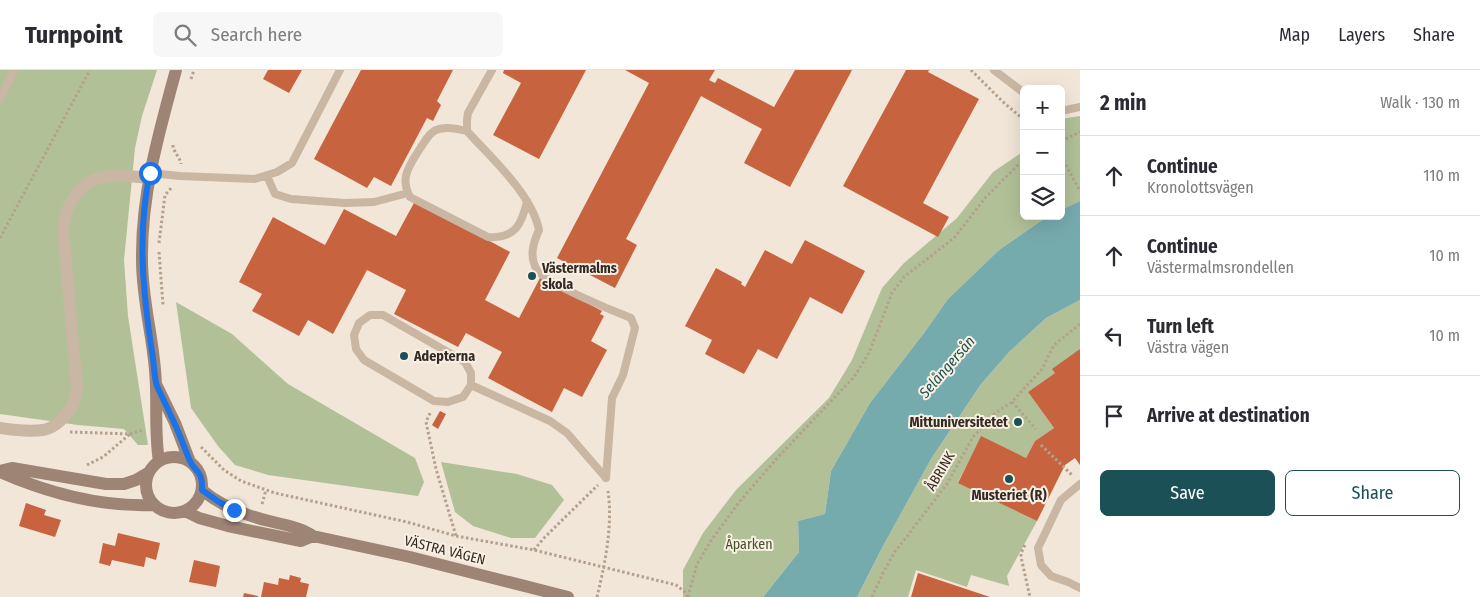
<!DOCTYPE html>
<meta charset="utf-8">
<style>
:root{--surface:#fff;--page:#f7f7f7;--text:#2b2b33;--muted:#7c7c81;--line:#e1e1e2;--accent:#1b5056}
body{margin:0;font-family:"Fira Sans Condensed",sans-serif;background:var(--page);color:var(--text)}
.controls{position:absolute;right:15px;top:15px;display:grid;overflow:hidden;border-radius:8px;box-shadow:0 5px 20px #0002}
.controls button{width:45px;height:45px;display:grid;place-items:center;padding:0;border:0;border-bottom:1px solid var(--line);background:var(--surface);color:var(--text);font:25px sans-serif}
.stop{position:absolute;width:15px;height:15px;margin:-11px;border:4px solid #1a73e8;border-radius:50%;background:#fff}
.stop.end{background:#1a73e8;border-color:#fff;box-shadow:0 1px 5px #0008}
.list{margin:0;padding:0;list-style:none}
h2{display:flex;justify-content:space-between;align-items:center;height:65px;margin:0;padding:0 20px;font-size:21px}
h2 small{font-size:16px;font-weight:400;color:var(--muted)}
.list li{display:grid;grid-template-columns:32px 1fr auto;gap:15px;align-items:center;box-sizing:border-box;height:80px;padding:0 20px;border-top:1px solid var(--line)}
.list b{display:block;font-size:19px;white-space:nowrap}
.list p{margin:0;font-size:16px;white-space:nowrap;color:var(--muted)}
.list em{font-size:16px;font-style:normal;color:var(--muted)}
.actions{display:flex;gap:10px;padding:15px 20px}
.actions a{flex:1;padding:11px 0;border:1px solid var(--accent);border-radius:8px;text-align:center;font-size:18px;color:var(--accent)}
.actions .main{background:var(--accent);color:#fff}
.icon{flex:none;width:28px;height:28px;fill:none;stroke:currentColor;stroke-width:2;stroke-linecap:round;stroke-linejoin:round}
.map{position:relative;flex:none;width:1080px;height:527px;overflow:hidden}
header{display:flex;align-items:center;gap:30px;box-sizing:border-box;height:70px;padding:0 25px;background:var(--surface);border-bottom:1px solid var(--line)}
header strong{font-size:24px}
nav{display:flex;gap:28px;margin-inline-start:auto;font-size:18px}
.search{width:350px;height:45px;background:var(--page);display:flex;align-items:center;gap:12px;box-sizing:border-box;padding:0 18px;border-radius:8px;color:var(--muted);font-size:19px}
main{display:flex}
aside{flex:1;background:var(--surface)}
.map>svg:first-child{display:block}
</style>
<header>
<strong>Turnpoint</strong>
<div class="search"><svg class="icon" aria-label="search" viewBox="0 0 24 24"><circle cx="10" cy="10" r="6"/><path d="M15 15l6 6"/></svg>Search here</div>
<nav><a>Map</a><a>Layers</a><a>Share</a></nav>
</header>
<main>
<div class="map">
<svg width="1080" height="527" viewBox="0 0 1080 527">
<rect width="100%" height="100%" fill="#f1e6d7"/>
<path fill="#b1c097" d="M0,0H157L142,46L135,78L124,190L128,246L148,375H138L124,359L78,355L0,344Z
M1080,46V131L1061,140V49Z
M1024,81V146H1048L999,180L948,229L924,263L870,333L831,401L825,444L798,451L799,482L763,527H683V500L703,463L736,420L829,328L852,290L882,218L904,193L957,148L993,102Z
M1080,230V279L1055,303L1028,322L1054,358L1035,371L1026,388L981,367L958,412L1037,451L1007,506L1009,516L971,505L967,517L916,500L908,527H857L883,476L931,389L981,314L1010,281L1046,248Z
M176,232L232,264L288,314L415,388L424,412L418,426L268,405L235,395L218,376L191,338Z
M441,392L517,404L552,415L564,430L535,468H511L473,456L455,442Z"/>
<path fill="#76abae" d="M1080,131V230L1046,248L1010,281L981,314L931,389L883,476L857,527H763L799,482L798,451L825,444L831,401L870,333L924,263L948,229L999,180L1048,146H1061V140Z"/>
<path fill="#c8633f" d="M268,0H302L289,23L263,9Z
M361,0H453L437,31L441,35L433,51L427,48L391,116L374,107L367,118L314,89Z
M504,0H586L539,89L493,65L521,13L503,3Z
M625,0H715L709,10L715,13L718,8L774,37L795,0H852L790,117L744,93L762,59L701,26L626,169L637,175L615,218L557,188L649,13Z
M906,0H929L928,2L979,29L923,133L949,147L938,167L843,116Z
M415,131L510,182L485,230L519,248L540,208L602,241L600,244L604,246L591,271L607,280L582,327L564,318L552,342L488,308L502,282L466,263L458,277L394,244L406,220L367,200L333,264L308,250L299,266L252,241L262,224L239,212L273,147L325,175L344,139L396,166Z
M805,170L865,201L842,244L810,227L777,289L758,279L744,304L705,284L712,270L685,256L716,198L742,212L741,214L745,217L765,180L792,194Z
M1080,279V395L1075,388L1065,395L1037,451L958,413L981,366L1026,388L1035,371L1054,358L1028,322L1055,303L1052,299Z
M440,341L446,344L438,359L432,355Z
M26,433L46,440L44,445L61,450L55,467L19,456Z
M118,463L160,473L156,490L146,487L144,497L112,490L110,496L99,493L103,473L115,476Z
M194,490L220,496L216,517L189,512Z
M918,503L990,527H911Z
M290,505L301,508L300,512L309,514L306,527H261L264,512L278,515L279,508L289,510Z
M244,523L258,526V527H243Z"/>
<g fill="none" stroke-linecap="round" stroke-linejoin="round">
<path stroke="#b5a08e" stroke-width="3" stroke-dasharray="2.5 2.5" stroke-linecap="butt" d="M971,0L1002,31L1024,50
M191,9L194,0
M1061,71L1080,62
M173,75V78L181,92V94
M1061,86L1080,121
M0,168L90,0
M159,173L165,125L172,117
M159,182L163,235
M1012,332L1036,359
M430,343L426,352L436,399L456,466
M70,362L130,364L143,360
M1041,375L1073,406
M201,377L224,400L241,411L275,423L407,452L456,466L534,480L676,515L685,522L687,527
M87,395L103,387L130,364
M262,434L266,420
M1025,475L1021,483V487L1030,527
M534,480L543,469L598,415
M597,527C605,494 613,455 608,421
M688,527L697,494L712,469L740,431L780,385L854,307L869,283L892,223L904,207L954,168L985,128L1018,95L1024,92
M872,527L883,503L894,483L947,414L973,367L994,344L1012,332L1042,299L1054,275L1080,254"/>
<path stroke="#c9b6a3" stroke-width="8" d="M994,0L1024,23
M0,29L14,0
M1061,41L1080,37
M467,61V50L468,43L492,0
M150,103L180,106L255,109L277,102L292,93L340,0
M267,106L275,124L291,129L345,133L374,132L408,123
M527,131C522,154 515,169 488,167L410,127C399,107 410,95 421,77C425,71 429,63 436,60C446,56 458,59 467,61C491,88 532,124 539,160C533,173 529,187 537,200C545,213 613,241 631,248L635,258L623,305L612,328L606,408
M471,315L463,327L448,332L434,331L364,290L356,279L354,265L359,253L370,245H383L465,292L471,303V315L550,351L567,363L606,408
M1080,414L1061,430L1038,478L1041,495L1051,506L1068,512L1080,518"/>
<path stroke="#c9b6a3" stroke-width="12" d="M0,358C13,360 29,362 43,360C56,358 69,344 74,332C76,328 76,322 77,317L64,171C64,163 63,155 65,147C66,140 71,133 75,126C92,100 122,105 149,108"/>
<path stroke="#9d8475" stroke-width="12" d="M157,316L175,353L190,392
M146 415a28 28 0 1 1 56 0a28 28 0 1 1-56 0Z
M159,391C154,361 158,330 155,300C152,263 142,228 142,190C141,125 159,62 176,0
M0,401L12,398L106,414H124L136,410L148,403
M0,402C48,423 101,437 153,435
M202,420C221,436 244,445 269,451C284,455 300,457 313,466L410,487L568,527
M185,441L199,448L228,456L301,471L313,466"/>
</g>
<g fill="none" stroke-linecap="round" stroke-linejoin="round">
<path stroke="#1a73e8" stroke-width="6" d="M150,103C137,162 143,223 152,282C154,291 154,308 157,316C162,327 168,339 173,350C179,363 184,376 189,389C195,403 203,400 202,420L219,432L234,440"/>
</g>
<g fill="#1b5056" stroke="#f9f0e3" stroke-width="2">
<circle cx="532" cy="206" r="5"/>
<circle cx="404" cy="286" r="5"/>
<circle cx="1018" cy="352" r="5"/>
<circle cx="1009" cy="409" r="5"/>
</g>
<g text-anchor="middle" stroke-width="4" stroke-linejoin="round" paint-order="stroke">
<g font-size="14" font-weight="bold" fill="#342a25" stroke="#f9f0e3" text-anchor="start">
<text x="542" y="203">Västermalms<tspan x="542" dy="16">skola</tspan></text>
<text x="414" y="291">Adepterna</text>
<text x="1008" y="357" text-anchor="end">Mittuniversitetet</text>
<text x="1009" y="430" text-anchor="middle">Musteriet (R)</text>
</g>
<g font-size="14" fill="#342a25" stroke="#f9f0e3">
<text transform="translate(940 401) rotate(-59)" y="5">ÅBRINK</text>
<text transform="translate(445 480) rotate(14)" y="5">VÄSTRA VÄGEN</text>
</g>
<g font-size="14" fill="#425329" stroke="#f9f0e3">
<text x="749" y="479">Åparken</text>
</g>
<g font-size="15" font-style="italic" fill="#1b5056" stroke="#f9f0e3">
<text transform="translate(947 297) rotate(-49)" y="5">Selångersån</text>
</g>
</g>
</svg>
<div class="controls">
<button>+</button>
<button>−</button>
<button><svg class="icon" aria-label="layers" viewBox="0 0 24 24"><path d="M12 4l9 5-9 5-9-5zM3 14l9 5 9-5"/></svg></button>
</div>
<div class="stop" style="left:150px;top:103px"></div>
<div class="stop end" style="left:234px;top:440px"></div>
</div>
<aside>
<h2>2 min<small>Walk · 130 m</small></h2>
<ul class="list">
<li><svg class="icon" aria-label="ahead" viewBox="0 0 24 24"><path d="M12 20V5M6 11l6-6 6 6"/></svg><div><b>Continue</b><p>Kronolottsvägen</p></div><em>110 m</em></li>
<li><svg class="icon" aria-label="ahead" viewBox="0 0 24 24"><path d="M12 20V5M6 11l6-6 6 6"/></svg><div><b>Continue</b><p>Västermalmsrondellen</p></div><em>10 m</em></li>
<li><svg class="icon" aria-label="left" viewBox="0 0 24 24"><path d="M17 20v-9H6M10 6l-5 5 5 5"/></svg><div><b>Turn left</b><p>Västra vägen</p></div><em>10 m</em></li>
<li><svg class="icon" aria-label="arrive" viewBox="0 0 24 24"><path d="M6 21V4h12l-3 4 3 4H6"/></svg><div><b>Arrive at destination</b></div></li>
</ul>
<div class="actions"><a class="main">Save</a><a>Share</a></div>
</aside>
</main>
